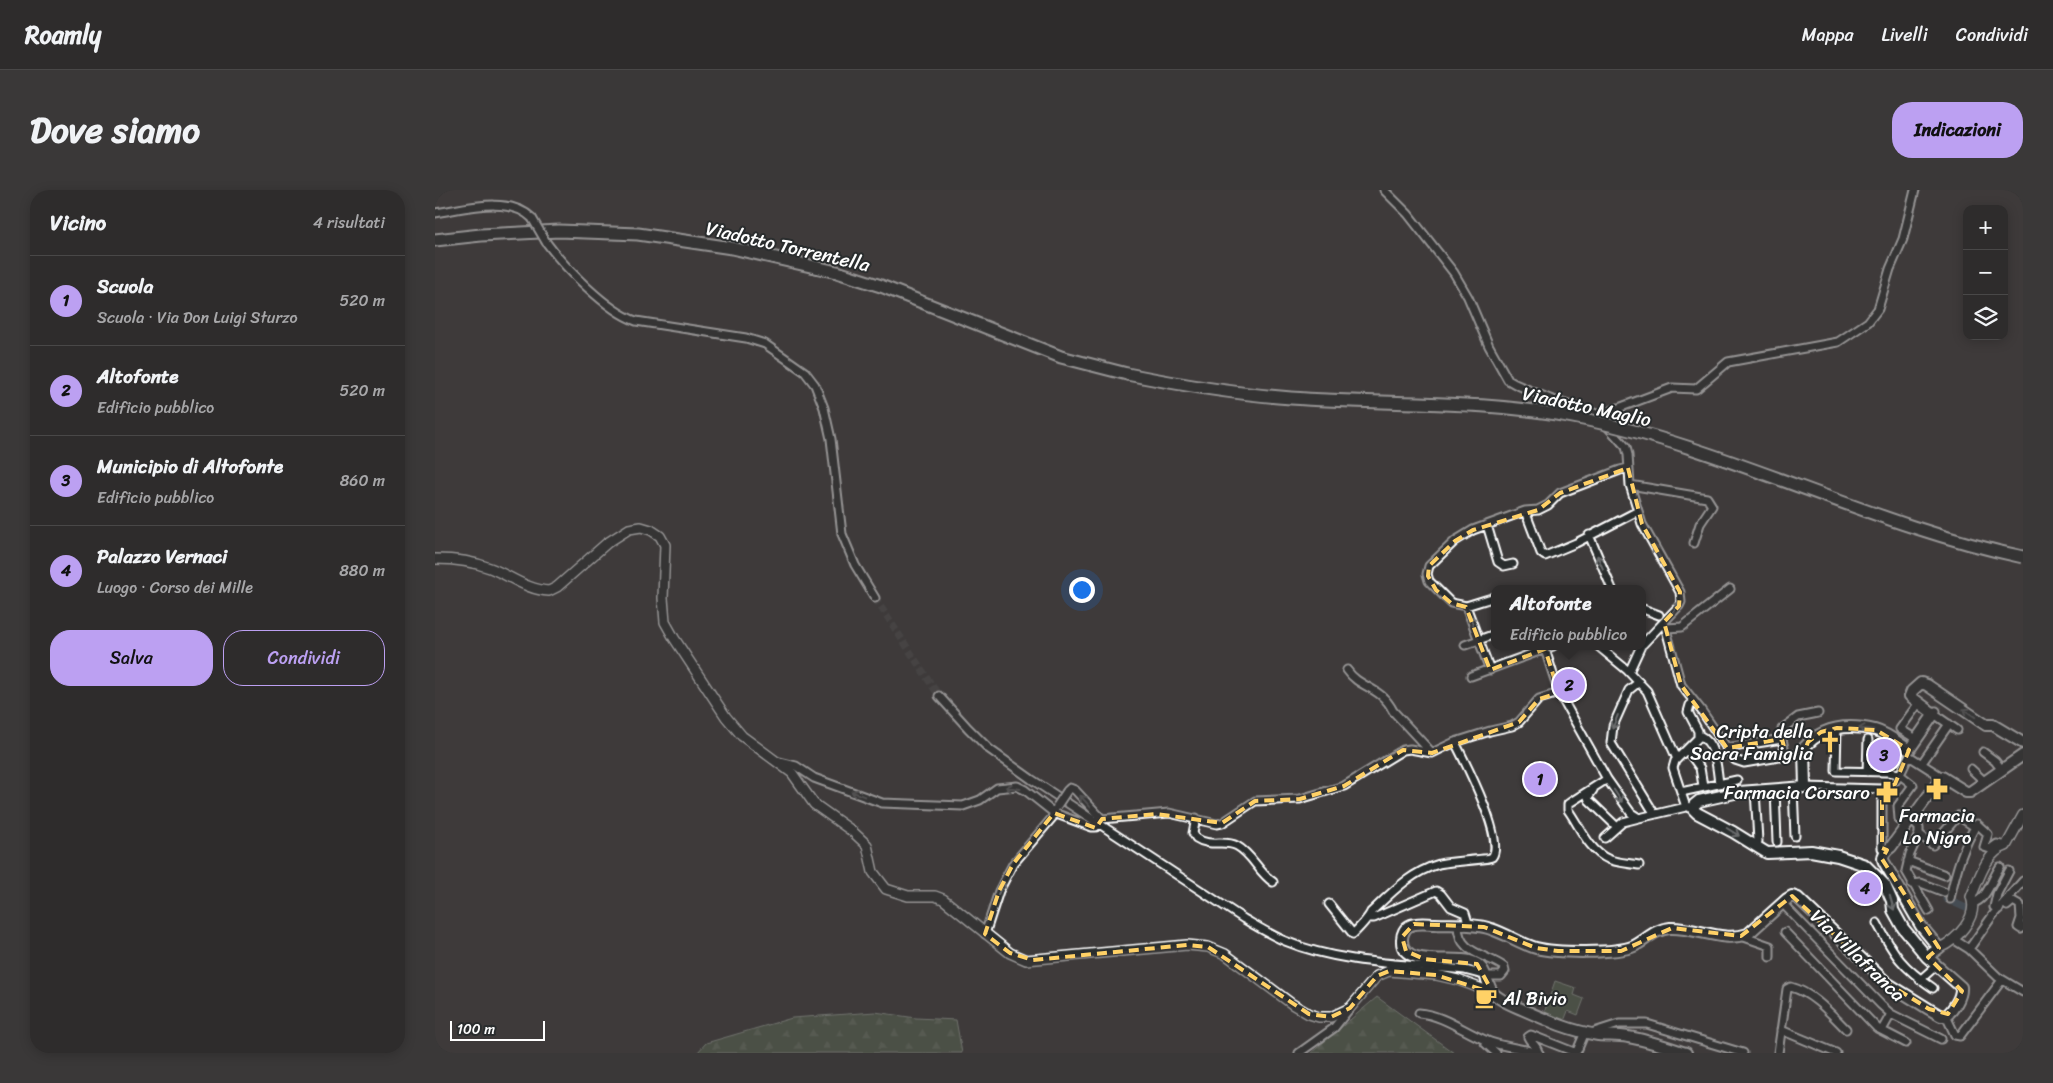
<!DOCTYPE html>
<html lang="it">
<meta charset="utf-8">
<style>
:root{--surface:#2e2c2c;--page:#3a3838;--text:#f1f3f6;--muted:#a7a7a9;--line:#494848;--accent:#bca0f2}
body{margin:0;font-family:Sriracha,sans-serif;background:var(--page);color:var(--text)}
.controls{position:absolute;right:15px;top:15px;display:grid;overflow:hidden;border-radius:10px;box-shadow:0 2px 12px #0003}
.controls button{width:45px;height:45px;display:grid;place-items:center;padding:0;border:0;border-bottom:1px solid var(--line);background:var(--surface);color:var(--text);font:25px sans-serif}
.scale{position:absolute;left:15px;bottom:12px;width:95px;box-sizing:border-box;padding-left:5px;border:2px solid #fff;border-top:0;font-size:14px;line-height:18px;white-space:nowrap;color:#fff;-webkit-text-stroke:4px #2a2d2e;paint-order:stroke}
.you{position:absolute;left:646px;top:399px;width:18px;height:18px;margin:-12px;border:4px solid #fff;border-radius:50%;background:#1a73e8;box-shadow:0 0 0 8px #1a73e833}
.badge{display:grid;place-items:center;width:32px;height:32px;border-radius:50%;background:var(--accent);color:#111;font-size:16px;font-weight:700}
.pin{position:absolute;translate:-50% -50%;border:2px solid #fff;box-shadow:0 1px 5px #0006}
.popup{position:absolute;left:1056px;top:395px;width:155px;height:65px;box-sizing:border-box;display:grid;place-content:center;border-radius:10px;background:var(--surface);filter:drop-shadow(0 1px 4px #0005);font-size:16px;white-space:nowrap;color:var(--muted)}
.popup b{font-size:19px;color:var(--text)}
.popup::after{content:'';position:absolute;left:50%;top:100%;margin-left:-10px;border:10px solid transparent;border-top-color:var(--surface)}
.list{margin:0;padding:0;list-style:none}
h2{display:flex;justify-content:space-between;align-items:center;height:65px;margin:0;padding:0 20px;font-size:21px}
h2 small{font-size:16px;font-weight:400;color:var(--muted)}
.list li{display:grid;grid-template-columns:32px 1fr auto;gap:15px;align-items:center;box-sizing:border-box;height:90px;padding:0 20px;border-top:1px solid var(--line)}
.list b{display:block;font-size:19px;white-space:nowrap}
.list p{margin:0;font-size:16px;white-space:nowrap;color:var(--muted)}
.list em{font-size:16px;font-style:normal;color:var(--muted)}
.actions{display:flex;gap:10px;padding:15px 20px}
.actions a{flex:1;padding:11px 0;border:1px solid var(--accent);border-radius:20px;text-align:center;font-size:18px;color:var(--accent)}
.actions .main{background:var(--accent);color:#111}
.icon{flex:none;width:28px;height:28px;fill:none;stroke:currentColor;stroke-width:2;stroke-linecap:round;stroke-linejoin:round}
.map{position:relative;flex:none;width:1588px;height:863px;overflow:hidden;border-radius:20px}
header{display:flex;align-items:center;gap:30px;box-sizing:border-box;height:70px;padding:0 25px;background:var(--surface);border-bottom:1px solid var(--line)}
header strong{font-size:24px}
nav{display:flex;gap:28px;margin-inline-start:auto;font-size:18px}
.intro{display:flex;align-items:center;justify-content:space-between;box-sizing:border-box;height:120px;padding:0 30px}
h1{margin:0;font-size:35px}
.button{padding:12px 22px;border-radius:20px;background:var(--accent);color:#111;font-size:18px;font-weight:700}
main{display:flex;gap:30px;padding:0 30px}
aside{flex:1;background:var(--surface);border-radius:20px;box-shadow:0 2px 12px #0003}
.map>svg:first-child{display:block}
</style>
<header>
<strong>Roamly</strong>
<nav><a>Mappa</a><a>Livelli</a><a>Condividi</a></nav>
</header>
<div class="intro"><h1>Dove siamo</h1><a class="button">Indicazioni</a></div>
<main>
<aside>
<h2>Vicino<small>4 risultati</small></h2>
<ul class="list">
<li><span class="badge">1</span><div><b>Scuola</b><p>Scuola · Via Don Luigi Sturzo</p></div><em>520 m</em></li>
<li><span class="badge">2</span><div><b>Altofonte</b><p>Edificio pubblico</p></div><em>520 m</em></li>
<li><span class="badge">3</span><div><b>Municipio di Altofonte</b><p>Edificio pubblico</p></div><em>860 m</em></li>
<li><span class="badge">4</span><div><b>Palazzo Vernaci</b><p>Luogo · Corso dei Mille</p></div><em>880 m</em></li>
</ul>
<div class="actions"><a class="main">Salva</a><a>Condividi</a></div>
</aside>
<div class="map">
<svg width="1588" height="863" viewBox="0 0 1588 863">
<defs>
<pattern id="forest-firs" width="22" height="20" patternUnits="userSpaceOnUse" patternTransform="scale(1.25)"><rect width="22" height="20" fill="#5b6b54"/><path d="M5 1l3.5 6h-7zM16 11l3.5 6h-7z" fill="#74816e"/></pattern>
</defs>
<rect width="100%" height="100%" fill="#3e3b3b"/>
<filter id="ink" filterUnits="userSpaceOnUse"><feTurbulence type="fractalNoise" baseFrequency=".02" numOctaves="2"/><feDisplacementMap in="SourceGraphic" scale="10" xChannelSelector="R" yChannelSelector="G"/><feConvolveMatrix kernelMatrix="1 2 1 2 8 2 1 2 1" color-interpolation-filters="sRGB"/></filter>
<g filter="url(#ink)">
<path fill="url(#forest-firs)" stroke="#adb5aa" d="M942,807L1019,863H876Z
M440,822L481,828L521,830L527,863H262L271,853L357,828Z"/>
<path fill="#5b6b54" stroke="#adb5aa" d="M1120,791L1141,798L1139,805L1149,809L1143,825L1133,821L1129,831L1109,823Z"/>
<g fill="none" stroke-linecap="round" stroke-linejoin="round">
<path stroke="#506272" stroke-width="7" d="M1511,709L1531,718"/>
<path stroke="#514f4f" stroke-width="7" stroke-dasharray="7 3.5" stroke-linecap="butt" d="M440,408L504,506
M1501,521L1509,510"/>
<g stroke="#fff" stroke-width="11">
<path id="minor" d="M949,0L973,24L1019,83L1033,107L1054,156L1073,190L1080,194L1115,209L1165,225
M0,23C29,19 73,5 97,28
M111,52C130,78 172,121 201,131L311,148L330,154L370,182L380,195L389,218L396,249L407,344L420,375L440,408
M1165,225L1237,198L1261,199L1293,172L1403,152L1433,132L1443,119L1455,79L1468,49L1480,0
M1172,236L1191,257L1193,265L1195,295L1207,334L1245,402L1246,412L1244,416L1208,454
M1195,295L1272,308L1277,316L1265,334L1259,353
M1090,321L1106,363L1110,366L1141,353L1203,321
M1052,335L1063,372L1069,376L1078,374
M1154,345L1177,399
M1060,407L1031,416L1016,413L994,391L992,384L994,376L1020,351L1038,340L1090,321L1103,320L1113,315L1125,303L1185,280L1193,278
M1031,416L1055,480
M1208,419L1224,425
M1229,432L1246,495L1266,520L1300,570L1309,573L1369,563
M1232,438L1247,437L1295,399
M1030,455L1060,444
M1109,456L1124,503L1172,589L1196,623L1204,628L1251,617H1258
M1163,456L1192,480L1212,501L1242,569
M912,480C925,499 946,496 958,521L997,563
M1194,482L1206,456
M1036,486L1118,456
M1204,492L1194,500L1178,536L1176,553L1219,623
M504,506L533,538L554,559L596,589L809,729C823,737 836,745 850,751C906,774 970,774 1030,780L1045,784
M1501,521L1499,524L1522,540
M1402,538L1401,581L1453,582L1464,584L1478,595L1463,616L1464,629L1470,637
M1264,545C1281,553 1282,577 1284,594
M1481,549L1465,539L1483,514
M1291,558L1347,549
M1252,560L1265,578L1268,596
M1548,562L1560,571L1567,580
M1474,566L1507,587
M1351,567L1347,549V539L1363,527L1383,523
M345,572L361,576L379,588L447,613L528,616L545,610L562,598L582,596L590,600L619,623L657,637H661L667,629L734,623L782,634L787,633L820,611L865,609L909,596L968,560L975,559L997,563L1020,552L1055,541L1077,536L1084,532L1104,509L1124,503
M1487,573L1514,534
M1536,579L1550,592
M1432,582L1433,550
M1172,589L1136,612L1133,614V620C1144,635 1154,661 1173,669C1182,673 1194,673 1204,675
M1370,597L1447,599C1464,595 1466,580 1474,566
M1358,598L1360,646
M1340,599L1342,652
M1447,599V658L1452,660
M1158,600L1153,607L1154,610L1181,636
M1320,600L1323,651
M632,601L635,598L640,600L667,629
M1246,602L1302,590
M1251,617L1238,578L1240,571L1263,548V541L1253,522L1255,515L1259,513
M761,628L758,643L761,648C776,658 789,649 802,656C817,664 824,683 838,692
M1475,629L1484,638V644L1475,664L1471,681L1494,721
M1484,644L1498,655L1523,626L1540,637
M1170,648L1188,632L1204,628
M1473,671L1510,685
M1477,694L1486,693L1509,702
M1515,709C1520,683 1528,656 1542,634L1553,644L1549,657L1555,659L1562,654L1571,656
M1347,713L1446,815L1456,824L1506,849
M1538,713C1552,710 1557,688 1565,677
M894,714L918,744C924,738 933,729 936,722C957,702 976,682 1004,674C1013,671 1054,670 1057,667C1071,651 1029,570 1020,552
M1572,716L1578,711L1585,715L1586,728L1583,737L1586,739L1588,737
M1564,719L1559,717L1562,704L1574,681
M934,728H939L1001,701L1006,704L1016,717L1030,723L1034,736
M1442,733C1460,766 1467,777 1498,798
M1023,735C1023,764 1051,764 1069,777L1070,781L1066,786H1055
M1350,742L1442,838L1471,853
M550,744L564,701L578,674L617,628L619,620
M1306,746L1335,756V767
M1518,749L1534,759L1563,787L1588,802
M1534,759L1558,725L1588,691
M1485,790L1502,775
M984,823C1008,825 1028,841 1050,850C1066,857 1086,858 1104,863
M1511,826L1520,845L1525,846L1567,790
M1346,840L1401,863
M1447,840L1456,824
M1156,843L1184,834H1212L1308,863
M1051,850L1050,853L1061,863
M1103,862C1101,854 1096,854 1093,847L1096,845L1139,862L1142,861L1150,842
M864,863L899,838L914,819
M1343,863L1352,799L1356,797C1378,803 1395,823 1411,839"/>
</g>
<g stroke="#fff" stroke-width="12">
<path id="tertiary" d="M0,369C19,369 37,371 55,378C74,385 92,400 114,401L122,397L172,353L194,339L206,337L216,340L225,346L230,355L228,408L230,432L239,448L291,527L307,546L357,583L379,614L417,641L432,655L438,682L451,699L473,706H500L508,709L575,763L591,770L752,755L773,757L790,764L857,814L874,824L884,827H896L915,818L942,786L954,781L1001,785L1023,790L1058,803
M1504,758C1521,751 1544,727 1536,707C1544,689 1551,662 1571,656L1588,625"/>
</g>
<g stroke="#fff" stroke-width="14">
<path id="secondary" d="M1492,767L1504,758L1486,736L1449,672C1446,666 1451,660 1456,657L1507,587L1531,602H1535L1588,565
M1251,863C1232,857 1212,850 1193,847C1183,845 1173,846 1163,845C1135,841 1109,829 1084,818C1077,815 1063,809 1058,803C1050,792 1052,775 1035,771C1018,766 965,778 967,749C967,744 970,738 974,736C981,732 992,734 1000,734C1018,735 1039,733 1056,739C1072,744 1086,754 1101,758C1120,763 1182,764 1199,756C1211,750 1220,739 1235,738C1262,737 1287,753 1313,744L1352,709L1357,706L1363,708L1452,793L1494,819L1506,826H1511C1518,820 1527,807 1526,797L1492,767L1468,738L1458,720L1457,711L1450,695L1430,675L1403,666L1376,661L1332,663L1298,642L1262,623L1258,619L1259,615L1264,611L1304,602L1370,597L1369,558C1387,536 1414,534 1440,540C1452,543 1464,553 1474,560L1499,524L1475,506L1477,501L1486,493L1492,495L1551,535H1558L1588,553"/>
</g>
<g stroke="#fff" stroke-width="15">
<path id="primary" d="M0,50L46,45L124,41L203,44L297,58L402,82L446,96L626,167L692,184"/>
</g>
<use href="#minor" stroke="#2a2d2e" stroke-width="7"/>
<use href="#tertiary" stroke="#2a2d2e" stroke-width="9"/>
<use href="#secondary" stroke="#2a2d2e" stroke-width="10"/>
<use href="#primary" stroke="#2a2d2e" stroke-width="11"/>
<g stroke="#fff" stroke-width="11" stroke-linecap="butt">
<path id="minor-bridge" d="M97,28L111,52
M622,616L632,601"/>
</g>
<g stroke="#fff" stroke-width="15" stroke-linecap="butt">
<path id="primary-bridge" d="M692,184C747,195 800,204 856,208C950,215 1045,209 1138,227C1291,256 1434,335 1588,367"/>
</g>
<use href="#minor-bridge" stroke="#2a2d2e" stroke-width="7"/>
<use href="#primary-bridge" stroke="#2a2d2e" stroke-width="11"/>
</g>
<defs><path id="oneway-shaft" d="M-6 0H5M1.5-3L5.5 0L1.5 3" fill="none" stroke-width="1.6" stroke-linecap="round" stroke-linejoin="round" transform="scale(1.25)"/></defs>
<g stroke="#6a6c6d">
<use href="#oneway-shaft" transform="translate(1222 362) rotate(-119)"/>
<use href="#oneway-shaft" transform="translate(1165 372) rotate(-113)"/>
<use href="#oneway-shaft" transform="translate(1241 418) rotate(-53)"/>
<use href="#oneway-shaft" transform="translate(1037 432) rotate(-110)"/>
<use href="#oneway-shaft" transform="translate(1534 523) rotate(-146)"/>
<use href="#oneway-shaft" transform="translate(1180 532) rotate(112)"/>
<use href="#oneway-shaft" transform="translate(1431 539) rotate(-174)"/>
<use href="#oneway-shaft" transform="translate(578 598) rotate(-173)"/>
<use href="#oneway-shaft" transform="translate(423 604) rotate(-159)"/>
<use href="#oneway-shaft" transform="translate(1183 606) rotate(57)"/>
<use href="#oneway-shaft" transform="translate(650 611) rotate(-131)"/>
<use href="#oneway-shaft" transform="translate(1298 642) rotate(32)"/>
<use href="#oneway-shaft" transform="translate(566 698) rotate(-65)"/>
<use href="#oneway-shaft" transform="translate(1457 713) rotate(73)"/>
</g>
</g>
<path d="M0 0H1588V863H0ZM1193,278L1207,334L1245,402L1244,416L1229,432L1246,495L1292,558L1347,549L1352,568L1369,563L1373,552L1386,542L1402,538L1441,540L1474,560L1460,594L1447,599V658L1452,660L1447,669L1504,758L1493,767L1527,801L1513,824L1494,819L1452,793L1357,706L1306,746L1237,738L1186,761H1123L1101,758L1049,737L979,734L967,747L971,761L989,769L1042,774L1058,803L1001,785L954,781L942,786L915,818L896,827L874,824L773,757L752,755L598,770L575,763L550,744L564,701L578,674L619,623L661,638L667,629L721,624L787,633L820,611L865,609L909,596L968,560L997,563L1084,532L1104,509L1124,503L1110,459L1055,480L1031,417L1016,413L1001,400L993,386L994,376L1020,351L1038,340L1103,320L1125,303Z" fill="#3e3b3b" fill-opacity=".55" fill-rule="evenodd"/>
<path fill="none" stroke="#ffd166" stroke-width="4" stroke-dasharray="10 6" stroke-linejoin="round" d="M1193,278L1207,334L1245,402L1244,416L1229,432L1246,495L1292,558L1347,549L1352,568L1369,563L1373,552L1386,542L1402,538L1441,540L1474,560L1460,594L1447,599V658L1452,660L1447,669L1504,758L1493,767L1527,801L1513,824L1494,819L1452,793L1357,706L1306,746L1237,738L1186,761H1123L1101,758L1049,737L979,734L967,747L971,761L989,769L1042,774L1058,803L1001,785L954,781L942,786L915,818L896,827L874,824L773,757L752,755L598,770L575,763L550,744L564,701L578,674L619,623L661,638L667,629L721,624L787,633L820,611L865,609L909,596L968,560L997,563L1084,532L1104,509L1124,503L1110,459L1055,480L1031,417L1016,413L1001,400L993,386L994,376L1020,351L1038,340L1103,320L1125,303Z"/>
<defs>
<g id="church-bare" transform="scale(1.725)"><path d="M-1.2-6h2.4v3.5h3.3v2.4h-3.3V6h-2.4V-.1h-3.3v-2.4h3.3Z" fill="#ffd166" stroke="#2a2d2e" stroke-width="2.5" paint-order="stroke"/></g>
<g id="pharmacy-bare" transform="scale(1.725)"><path d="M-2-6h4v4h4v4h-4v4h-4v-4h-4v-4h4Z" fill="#ffd166" stroke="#2a2d2e" stroke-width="2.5" paint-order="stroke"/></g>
<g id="cafe-bare" transform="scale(1.725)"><path d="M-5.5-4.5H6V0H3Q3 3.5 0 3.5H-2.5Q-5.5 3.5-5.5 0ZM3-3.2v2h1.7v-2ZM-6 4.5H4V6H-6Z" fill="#ffd166" stroke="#2a2d2e" stroke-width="2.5" paint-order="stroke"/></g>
</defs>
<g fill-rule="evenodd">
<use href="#church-bare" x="1395" y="552"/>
<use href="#pharmacy-bare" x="1502" y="599"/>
<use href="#pharmacy-bare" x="1452" y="602"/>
<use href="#cafe-bare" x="1051" y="808"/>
</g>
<g text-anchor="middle" stroke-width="4" stroke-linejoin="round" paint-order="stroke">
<g font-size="19" fill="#fff" stroke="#2a2d2e">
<text transform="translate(353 56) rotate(13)" y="7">Viadotto Torrentella</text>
<text transform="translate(1152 216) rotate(12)" y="7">Viadotto Maglio</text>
<text transform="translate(1423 765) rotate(44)" y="7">Via Villafranca</text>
</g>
<g font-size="19" fill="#fff" stroke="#2a2d2e" text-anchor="end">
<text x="1378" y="548">Cripta della<tspan x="1378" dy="22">Sacra Famiglia</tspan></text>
<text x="1435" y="609">Farmacia Corsaro</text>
<text x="1502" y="632" text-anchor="middle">Farmacia<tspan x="1502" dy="22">Lo Nigro</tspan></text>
<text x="1068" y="815" text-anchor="start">Al Bivio</text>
</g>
</g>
</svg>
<div class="controls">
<button>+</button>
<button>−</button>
<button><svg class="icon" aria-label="layers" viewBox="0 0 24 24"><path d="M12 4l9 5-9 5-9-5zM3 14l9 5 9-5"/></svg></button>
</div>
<div class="scale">100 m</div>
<div class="you"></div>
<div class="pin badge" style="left:1105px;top:589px">1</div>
<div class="pin badge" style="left:1134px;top:495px">2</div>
<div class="popup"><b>Altofonte</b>Edificio pubblico</div>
<div class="pin badge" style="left:1449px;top:565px">3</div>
<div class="pin badge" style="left:1430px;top:698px">4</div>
</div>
</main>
